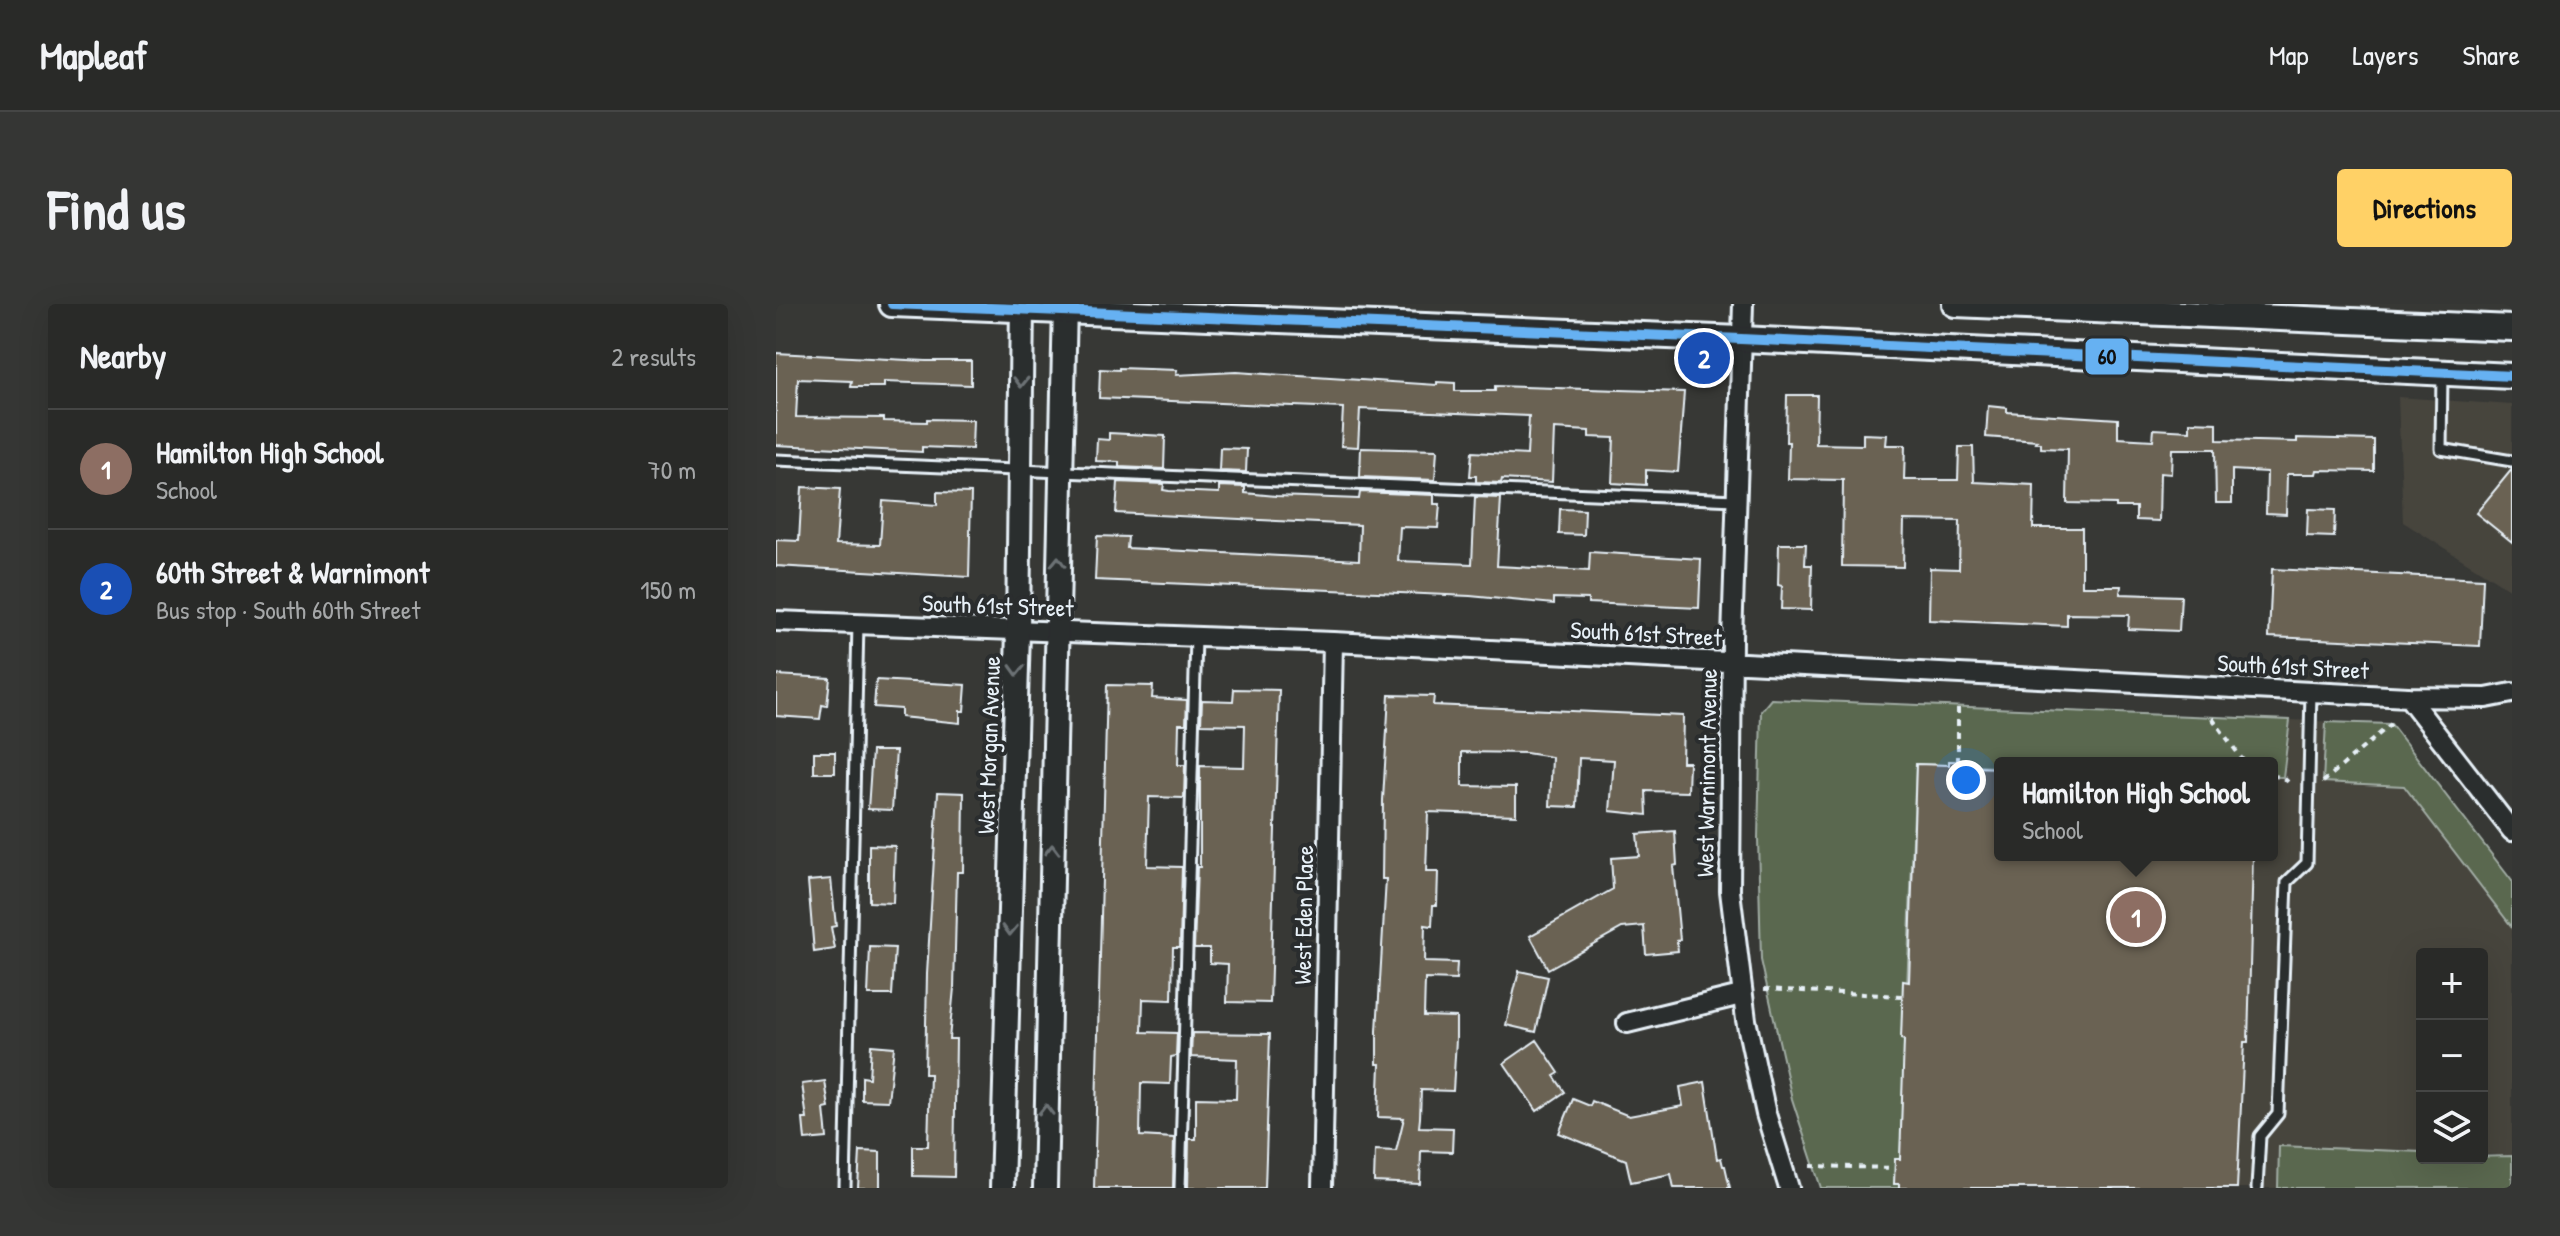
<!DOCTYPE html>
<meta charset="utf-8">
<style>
:root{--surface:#292a28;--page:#353634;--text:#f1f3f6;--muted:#a5a7a8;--line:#454645;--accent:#ffd166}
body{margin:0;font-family:"Patrick Hand",sans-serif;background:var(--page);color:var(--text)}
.controls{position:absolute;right:24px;bottom:24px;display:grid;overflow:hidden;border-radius:8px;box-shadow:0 8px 32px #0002}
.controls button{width:72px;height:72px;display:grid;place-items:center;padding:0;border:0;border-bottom:2px solid var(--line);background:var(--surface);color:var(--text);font:40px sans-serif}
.you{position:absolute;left:1190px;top:476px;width:28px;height:28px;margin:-20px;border:6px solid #fff;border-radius:50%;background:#1a73e8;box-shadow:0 0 0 12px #1a73e833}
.badge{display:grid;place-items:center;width:52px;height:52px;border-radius:50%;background:var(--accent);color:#fff;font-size:26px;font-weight:700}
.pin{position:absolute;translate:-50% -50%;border:4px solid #fff;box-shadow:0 2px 8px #0006}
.popup{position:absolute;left:1218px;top:453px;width:284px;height:104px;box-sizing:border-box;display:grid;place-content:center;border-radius:8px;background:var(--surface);filter:drop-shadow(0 2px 6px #0005);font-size:26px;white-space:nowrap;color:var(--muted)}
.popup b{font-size:30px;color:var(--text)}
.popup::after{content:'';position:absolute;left:50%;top:100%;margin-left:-16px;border:16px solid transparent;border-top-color:var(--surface)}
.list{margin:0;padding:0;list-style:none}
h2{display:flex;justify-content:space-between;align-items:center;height:104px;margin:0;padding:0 32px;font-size:34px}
h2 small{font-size:26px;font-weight:400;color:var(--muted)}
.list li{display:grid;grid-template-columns:52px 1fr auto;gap:24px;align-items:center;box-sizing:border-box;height:120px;padding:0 32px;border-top:2px solid var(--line)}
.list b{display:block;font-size:30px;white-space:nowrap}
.list p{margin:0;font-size:26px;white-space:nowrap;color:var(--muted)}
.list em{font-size:26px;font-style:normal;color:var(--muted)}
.icon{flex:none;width:44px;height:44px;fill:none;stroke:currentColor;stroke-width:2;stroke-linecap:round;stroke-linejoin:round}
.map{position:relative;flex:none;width:1736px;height:884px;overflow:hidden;border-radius:8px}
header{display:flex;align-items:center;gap:48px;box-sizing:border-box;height:112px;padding:0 40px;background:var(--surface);border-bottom:2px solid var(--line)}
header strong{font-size:38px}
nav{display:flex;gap:44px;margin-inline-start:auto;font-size:28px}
.intro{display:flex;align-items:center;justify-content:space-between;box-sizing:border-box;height:192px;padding:0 48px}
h1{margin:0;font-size:56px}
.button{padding:20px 36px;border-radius:8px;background:var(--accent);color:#111;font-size:28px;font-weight:700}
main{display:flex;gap:48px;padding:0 48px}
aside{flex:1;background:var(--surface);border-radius:8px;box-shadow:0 8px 32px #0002}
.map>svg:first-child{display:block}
</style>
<header>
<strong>Mapleaf</strong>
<nav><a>Map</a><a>Layers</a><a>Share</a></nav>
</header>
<div class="intro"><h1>Find us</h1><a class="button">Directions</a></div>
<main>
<aside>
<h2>Nearby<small>2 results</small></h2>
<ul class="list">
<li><span class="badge" style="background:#8d6e63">1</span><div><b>Hamilton High School</b><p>School</p></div><em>70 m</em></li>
<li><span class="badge" style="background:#1a4fb4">2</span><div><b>60th Street &amp; Warnimont</b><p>Bus stop · South 60th Street</p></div><em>150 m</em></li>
</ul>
</aside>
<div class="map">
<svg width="1736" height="884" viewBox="0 0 1736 884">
<rect width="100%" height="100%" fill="#373835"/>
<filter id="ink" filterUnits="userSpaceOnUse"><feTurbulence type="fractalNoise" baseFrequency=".0125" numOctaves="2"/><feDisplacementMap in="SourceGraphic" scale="16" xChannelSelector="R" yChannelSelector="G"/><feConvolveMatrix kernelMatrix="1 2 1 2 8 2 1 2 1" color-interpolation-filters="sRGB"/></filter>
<g filter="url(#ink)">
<path fill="#47453e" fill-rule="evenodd" d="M1622,93L1736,101V287L1627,218Z
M995,395L1615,420L1736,577V852L1706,850V650H1646V848L1504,842L1502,884H1045L1016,795L985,656L982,534L985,407ZM1224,459H1496V551H1224Z"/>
<path fill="#5a6850" stroke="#a1aca4" stroke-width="2" d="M995,395L1514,416L1507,473H1496V459H1224V463L1140,460L1123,884H1045L1016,795L985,656L982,534L985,407Z
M1550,418L1615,420L1736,577V623L1628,482L1547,478Z
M1503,842L1646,848V854L1736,852V884H1502Z"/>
<path fill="#6b6253" stroke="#e8f1f8" stroke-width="2" d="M0,49L150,57H195V81L108,78V83H75L76,77L22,75L20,113L108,114V117L151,118V115L197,116L196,145L146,143V148L0,141Z
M343,64L401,66L400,71L460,68L661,81V78L679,79V87H719V82L908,88L902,168L870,166V181L836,179L838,134L813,133V127L778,125L776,178L726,175L725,179L700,178V172H694L696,148L751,151L753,112L584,105L582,143L565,142L567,104L323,94L324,65L343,66Z
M1011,91H1041L1040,140L1087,141V130L1111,131L1110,141H1129L1128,176H1182L1183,143H1197L1198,178L1258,181L1257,224H1306V282H1345L1344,290L1405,292L1403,327L1352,325L1353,311L1291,310V322L1153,316L1154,264L1183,265L1184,217L1128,216L1127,263L1066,262L1067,176L1012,175L1013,138H1010Z
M1212,102L1231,104V108L1342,115V134L1377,136L1378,125L1414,127V118L1441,119V136L1521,138V134L1598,136V167L1541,166L1540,170H1511L1510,210L1490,209L1491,168L1456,166V199H1440L1439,145H1396L1395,170L1384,169L1383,217L1360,216V203H1340V200L1291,199L1292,145L1265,144V139H1260L1261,137L1210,133Z
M333,129L389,132L388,165L343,163V158L320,157L321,135L333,136Z
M444,144L471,145L470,168L443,167Z
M585,144L661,146L659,176L584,173Z
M1736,165V238L1700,209Z
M342,178L388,180L387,186L393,187L443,189V182L469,183V189L500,192L583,195L584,188L658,191V200H664L662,224L624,223L622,257L696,260L699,193L725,194L721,262L813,267L814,248L925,255L923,304L812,299V295L778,294V300L694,292L319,276L321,232L352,233L351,244L583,256L584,221L340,209Z
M26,183L64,185L60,240L104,241L107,197L161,201V188L195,189L193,273L0,262V236L23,237Z
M784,205L809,206L808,231L783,230Z
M1532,205L1559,206L1558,233L1531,232Z
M1003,240H1030L1029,261H1036L1035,306L1005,305L1006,282L1002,281Z
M1496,265L1707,275L1704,342L1493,333Z
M0,371L54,374L51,402L46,401L44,415L0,412Z
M100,376L190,381L188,407H184V419L125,413V405L98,403Z
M331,381L377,382L376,394L411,396L410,420H403L402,461H409L408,494L373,493L372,526L371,562L406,563L404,643H397L396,696L367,695L366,728L401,729L400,752L395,753L394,780L365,779L364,832L398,834L397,884H318Z
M458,385L503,386L494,699L451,698L452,660L434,659V644H418L421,563H424V462L468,463L469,421L425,420L426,396L457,397Z
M613,391L658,392L657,401L907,412L906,458H913L912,488L870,487L871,511L834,507L838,456L803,454L801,503L774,502L776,453L750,449L686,448V482L740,483V511L652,508L650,568H662L661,601H657L656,622L649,621L648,658L681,659L680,676L649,675L648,712L680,713V735L677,787L645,786L644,814L643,823L677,824L676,848L645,847L644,880L598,878L599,846L620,847L628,814L602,813L604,760H601V727L610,575H606L607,496Z
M96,447H120L116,506L92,505Z
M38,448H59V469H38Z
M1173,457L1197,458V463L1224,464V551H1477L1472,738H1468L1461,884H1123V880H1118L1119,855H1124L1128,736L1125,735L1127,677L1133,678L1140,460L1173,461Z
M162,488L188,489L187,568H181L178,684L173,735H180L178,873L137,872V842H152L154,770H149L151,670Z
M899,527L901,561L897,562L904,636L901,637L902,647L870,650L868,622L846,624L772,665L754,632L837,585L835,554L863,552L861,530Z
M93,541L119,542L117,599L93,598Z
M55,575L60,622L55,623L59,645L38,648L32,577Z
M94,643L119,644L116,691H92Z
M743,667L772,673L760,728L730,721Z
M416,729L494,730L489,884H412L413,835H420V794L460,795L461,755L415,753Z
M761,736L783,769L778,772L789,788L761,807L728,759Z
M95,741L118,743L112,797L86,796V773L93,774Z
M49,777L53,804L48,805L51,834L29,836L27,815H31L26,780Z
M929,778L941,855L945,854L947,862H949L954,884H898L895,870L855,878L850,856L783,829L797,795L814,802L816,797L853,812L907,802L904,783Z
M84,847L104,848V884H82Z"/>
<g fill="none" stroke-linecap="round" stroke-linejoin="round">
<g stroke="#e8f1f8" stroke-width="15">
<path id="service" d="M1666,70L1665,145L1736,157
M0,156L960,196
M69,884L82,320
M404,884L420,334
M1481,884L1484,832L1502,810L1511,578L1531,559L1535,388"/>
</g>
<g stroke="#e8f1f8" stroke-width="24">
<path id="minor" d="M967,0L956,335L954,587L970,716L990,810L1013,884
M0,317L557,338L1632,393L1710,394L1736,389
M1632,393L1736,527
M851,719L965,691
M546,884L557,338"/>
</g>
<g stroke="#e8f1f8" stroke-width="28">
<path id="tertiary" d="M226,884L242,327L246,0
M269,884L289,0"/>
</g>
<g stroke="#e8f1f8" stroke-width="30">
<path id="secondary" d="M116,0L965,35L1736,72
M1179,0L1736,24"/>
</g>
<path stroke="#e8f1f8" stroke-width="4" stroke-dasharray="6 6" stroke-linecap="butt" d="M1436,414L1469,459
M1182,458V401
M1496,472L1507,473L1512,478
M1547,478L1615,420
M988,685L1126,692
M1034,862L1118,864"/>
<use href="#service" stroke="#2a2d2e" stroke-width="9"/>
<use href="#minor" stroke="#2a2d2e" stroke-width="18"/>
<use href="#tertiary" stroke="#2a2d2e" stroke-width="22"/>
<use href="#secondary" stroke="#2a2d2e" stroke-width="24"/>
<g stroke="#2a2d2e" stroke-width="16">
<path id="bus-1" d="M116,0L965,35L1736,72"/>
</g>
<use href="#bus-1" stroke="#66b1f2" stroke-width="10"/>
</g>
<defs><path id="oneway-chevron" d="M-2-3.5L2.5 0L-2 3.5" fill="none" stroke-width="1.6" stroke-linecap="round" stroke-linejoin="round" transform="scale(2)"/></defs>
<g stroke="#6c7275">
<use href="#oneway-chevron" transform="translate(245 78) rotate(91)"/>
<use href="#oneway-chevron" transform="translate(282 258) rotate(-89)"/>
<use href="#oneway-chevron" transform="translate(241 366) rotate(92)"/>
<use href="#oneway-chevron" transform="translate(276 546) rotate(-89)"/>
<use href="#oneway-chevron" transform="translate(234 626) rotate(92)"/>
<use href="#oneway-chevron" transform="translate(270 806) rotate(-89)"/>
</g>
</g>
<g text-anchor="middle" stroke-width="8" stroke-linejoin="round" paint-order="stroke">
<g font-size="24" fill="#e8f1f8" stroke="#2a2d2e">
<text transform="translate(222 302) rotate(2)" y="8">South 61st Street</text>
<text transform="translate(870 330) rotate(3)" y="8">South 61st Street</text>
<text transform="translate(1517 363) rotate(3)" y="8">South 61st Street</text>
<text transform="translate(213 441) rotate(-88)" y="8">West Morgan Avenue</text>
<text transform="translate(931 469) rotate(-89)" y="8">West Warnimont Avenue</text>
<text transform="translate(528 611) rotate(-89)" y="8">West Eden Place</text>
</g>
</g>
<rect stroke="#2a2d2e" stroke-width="3" x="1308" y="33" width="46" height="39" rx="8" fill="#66b1f2"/>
<g font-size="22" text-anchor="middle" font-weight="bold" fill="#111">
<text x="1331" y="60">60</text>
</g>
</svg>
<div class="controls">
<button>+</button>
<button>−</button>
<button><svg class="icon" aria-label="layers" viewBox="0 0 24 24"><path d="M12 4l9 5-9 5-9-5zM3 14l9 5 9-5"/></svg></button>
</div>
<div class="you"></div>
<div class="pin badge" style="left:1360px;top:613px;background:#8d6e63">1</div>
<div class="popup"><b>Hamilton High School</b>School</div>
<div class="pin badge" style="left:928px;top:54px;background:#1a4fb4">2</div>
</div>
</main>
